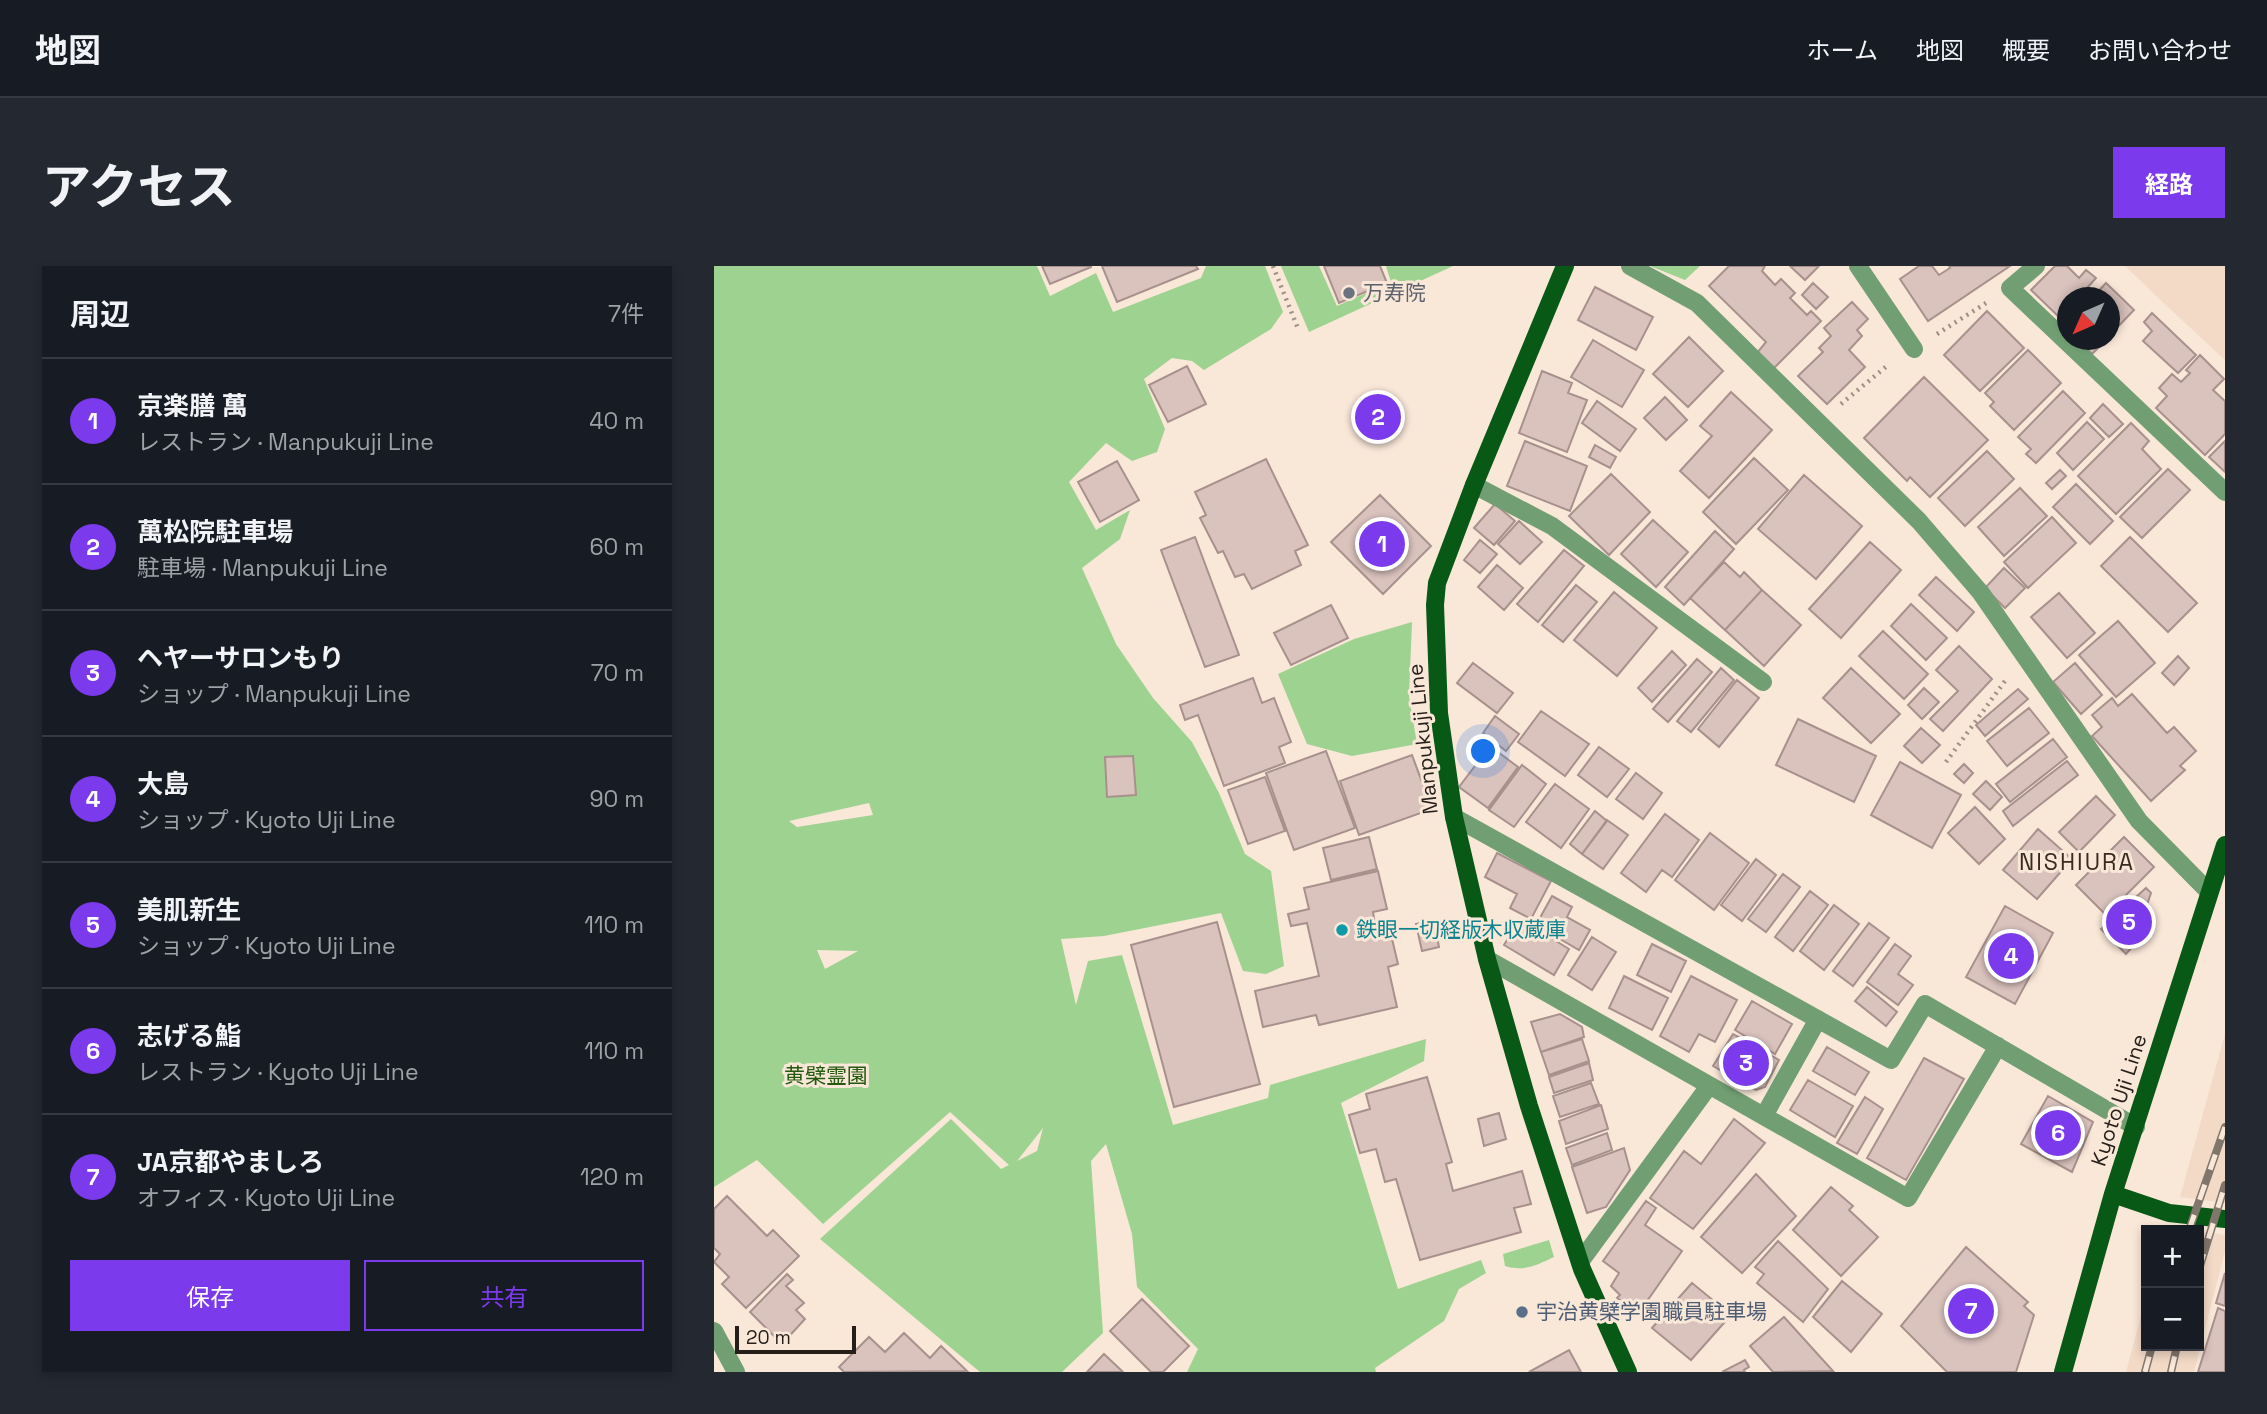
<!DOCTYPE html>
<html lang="ja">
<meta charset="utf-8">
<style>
:root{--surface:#171b24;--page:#242831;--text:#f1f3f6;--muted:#9ea1a6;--line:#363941;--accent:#7c3aed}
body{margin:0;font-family:"Space Grotesk","Noto Sans JP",sans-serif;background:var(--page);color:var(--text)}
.controls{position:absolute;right:21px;bottom:21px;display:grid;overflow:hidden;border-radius:0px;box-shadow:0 4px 10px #0003}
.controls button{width:63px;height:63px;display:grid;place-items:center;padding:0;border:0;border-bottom:2px solid var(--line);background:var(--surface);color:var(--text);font:35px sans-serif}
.compass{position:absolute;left:1343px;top:21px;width:63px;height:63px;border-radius:50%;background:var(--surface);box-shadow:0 4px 10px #0003;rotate:225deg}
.scale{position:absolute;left:21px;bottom:18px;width:121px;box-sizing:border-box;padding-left:7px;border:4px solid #251e19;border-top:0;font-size:19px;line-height:24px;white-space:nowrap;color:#251e19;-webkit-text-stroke:5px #f9e7d8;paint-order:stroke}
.you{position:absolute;left:770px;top:486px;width:24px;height:24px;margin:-18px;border:5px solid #fff;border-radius:50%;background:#1a73e8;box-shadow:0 0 0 10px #1a73e833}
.badge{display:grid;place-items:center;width:46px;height:46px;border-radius:50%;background:var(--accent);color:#fff;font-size:23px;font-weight:700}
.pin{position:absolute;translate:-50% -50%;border:4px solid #fff;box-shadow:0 2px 7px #0006}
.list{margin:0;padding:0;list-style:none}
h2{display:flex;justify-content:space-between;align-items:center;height:91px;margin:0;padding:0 28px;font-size:30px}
h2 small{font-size:23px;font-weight:400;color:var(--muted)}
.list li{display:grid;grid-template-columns:46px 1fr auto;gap:21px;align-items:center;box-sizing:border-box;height:126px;padding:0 28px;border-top:2px solid var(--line)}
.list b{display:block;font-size:26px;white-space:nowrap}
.list p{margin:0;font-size:23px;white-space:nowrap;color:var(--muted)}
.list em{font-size:23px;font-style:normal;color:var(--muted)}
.actions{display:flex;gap:14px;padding:21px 28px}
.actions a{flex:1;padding:16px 0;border:2px solid var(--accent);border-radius:0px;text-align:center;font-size:24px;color:var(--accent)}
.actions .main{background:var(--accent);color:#fff}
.map{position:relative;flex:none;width:1511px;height:1106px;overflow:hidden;border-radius:0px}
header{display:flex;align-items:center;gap:42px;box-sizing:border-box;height:98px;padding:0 35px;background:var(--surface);border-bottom:2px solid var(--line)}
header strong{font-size:33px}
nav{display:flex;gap:38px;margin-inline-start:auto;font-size:24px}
.intro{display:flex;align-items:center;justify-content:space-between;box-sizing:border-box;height:168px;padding:0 42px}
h1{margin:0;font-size:49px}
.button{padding:18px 32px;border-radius:0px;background:var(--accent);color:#fff;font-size:24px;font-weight:700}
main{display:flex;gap:42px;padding:0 42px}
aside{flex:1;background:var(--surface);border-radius:0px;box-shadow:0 4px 10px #0003}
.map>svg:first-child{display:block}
</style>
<header>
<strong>地図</strong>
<nav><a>ホーム</a><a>地図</a><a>概要</a><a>お問い合わせ</a></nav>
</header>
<div class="intro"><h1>アクセス</h1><a class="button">経路</a></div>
<main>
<aside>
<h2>周辺<small>7件</small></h2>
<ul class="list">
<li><span class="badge">1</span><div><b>京楽膳 萬</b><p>レストラン · Manpukuji Line</p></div><em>40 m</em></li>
<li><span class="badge">2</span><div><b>萬松院駐車場</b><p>駐車場 · Manpukuji Line</p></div><em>60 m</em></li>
<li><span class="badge">3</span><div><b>ヘヤーサロンもり</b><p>ショップ · Manpukuji Line</p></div><em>70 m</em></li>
<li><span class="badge">4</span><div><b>大島</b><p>ショップ · Kyoto Uji Line</p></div><em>90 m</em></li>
<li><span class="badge">5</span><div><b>美肌新生</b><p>ショップ · Kyoto Uji Line</p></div><em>110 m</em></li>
<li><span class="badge">6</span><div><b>志げる鮨</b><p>レストラン · Kyoto Uji Line</p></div><em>110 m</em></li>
<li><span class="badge">7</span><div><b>JA京都やましろ</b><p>オフィス · Kyoto Uji Line</p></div><em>120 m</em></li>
</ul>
<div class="actions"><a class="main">保存</a><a>共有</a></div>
</aside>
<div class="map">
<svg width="1511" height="1106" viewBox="0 0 1511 1106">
<rect width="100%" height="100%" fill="#f9e7d8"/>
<path fill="#f3dac7" d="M1411,0H1511V94L1455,42Z
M1511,768V937L1466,931Z
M1485,965L1511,969V985L1480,1106H1412L1432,1031V1080H1485Z"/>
<path fill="#9ed290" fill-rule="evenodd" d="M0,0H323L336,30L382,7L399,46L487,12L492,0H551L569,46L557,63L490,104L478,95L458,92L430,113L451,163L443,186L418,195L392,177L355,216L382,264L416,244L406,273L368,302L402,378L439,432L478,476L505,527L531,588L557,605L570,700L552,708L529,705L507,647L390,670L347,673L362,739L374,695L408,689L459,859L554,832L556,819L712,773L710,795L627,837L684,1023L767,994L772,1007L745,1023L730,1055L661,1102L662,1106H473L484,1083L423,1021L418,968L392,878L377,895L389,1067L348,1106H266L106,973L237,853L287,903L295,899L236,846L109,958L43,894L0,921ZM155,537L159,549L83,561L75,555ZM103,684H104L144,685L111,703ZM329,862L323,885L303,895Z
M567,0H605L623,40L677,16L672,0H739L595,66Z
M936,0H986L971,14Z
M698,356L695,430L703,478L638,490L593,478L564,408L640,373Z
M835,974L840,991C823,999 810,1006 791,1000L789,988Z"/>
<path fill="#dac2bd" stroke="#a8918d" stroke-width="2" d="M328,0H377V1L336,18Z
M388,0H482L484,3L403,36Z
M610,0H666L673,17L625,37Z
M1015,0H1051L1048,5L1061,19L1067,13L1081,27L1076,32L1093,49L1097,45L1107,55L1059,103L1043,87L1052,76L995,20Z
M1076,0H1105L1091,14Z
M1205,0H1218L1225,9L1236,2L1235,0H1296L1214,55L1186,13Z
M1341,0H1353L1365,12L1372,4L1382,12L1364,32H1353V42L1345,51L1317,24Z
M1099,17L1114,31L1102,43L1088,29Z
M1392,17L1420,44L1395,70V32H1378Z
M881,21L939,51L922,84L864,54Z
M1138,36L1154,53L1143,64L1148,70L1135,84L1151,101L1113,138L1084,110L1109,86L1105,82L1117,70L1110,62Z
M1273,45L1310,82L1266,125L1230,89Z
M1438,47L1482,89L1464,107L1429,75L1438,65L1430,56Z
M975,71L1009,105L974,141L939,108Z
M879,74L930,104L908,141L857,111Z
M1364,74H1392L1378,88Z
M1314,84L1347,117L1300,164L1276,140L1280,136L1271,127Z
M1486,89L1510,113L1499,124L1511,135V168L1491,189L1442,142L1453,130L1445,122L1458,108L1467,116L1476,107L1472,104Z
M473,100L492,138L454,156L435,119Z
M828,105L858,117L854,127L873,134L853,186L805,167Z
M1210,111L1274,174L1216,231L1196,211L1193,215L1150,172Z
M1349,125L1371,147L1322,197L1312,188L1317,183L1304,171Z
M1017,126L1058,164L995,232L966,205L998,170L986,160Z
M951,131L973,154L952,174L930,152Z
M883,135L922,163L906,185L868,157Z
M1389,138L1409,158L1395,171L1376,152Z
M1373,156L1390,173L1359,204L1343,187Z
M1417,157L1435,175L1428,183L1447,203L1402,248L1364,210Z
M811,175L873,200L856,245L793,220Z
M1511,175V206L1495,191Z
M881,179L902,191L896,202L875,191Z
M1273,185L1300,213L1251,260L1224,232Z
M1040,192L1074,224L1022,278L989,246Z
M552,193L594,279L581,285L587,299L538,323L530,308L521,311L509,285L504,287L486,252L492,249L481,226Z
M403,195L425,234L386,256L364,216Z
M1454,203L1476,224L1428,272L1406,251Z
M1346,204L1352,210L1338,223L1332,217Z
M897,208L936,246L895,289L855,250Z
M1090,209L1148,260L1102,313L1044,263Z
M1362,218L1399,255L1376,278L1339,241Z
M1306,222L1333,250L1290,290L1264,261Z
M666,229L717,280L669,328L617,276Z
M781,238L801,255L780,279L760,262Z
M1338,251L1362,277L1314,322L1290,296Z
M939,254L974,286L942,321L907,288Z
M805,255L828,276L806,298L784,278Z
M1001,265L1020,283L970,339L951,321Z
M481,271L525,389L491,401L447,284Z
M1416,271L1483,337L1454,366L1387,300Z
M766,274L783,288L766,307L750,294Z
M1156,276L1187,304L1127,372L1095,343Z
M850,284L870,300L824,356L803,338Z
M1010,296L1026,311L1030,306L1048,324L1011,364L976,332Z
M783,299L809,322L790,344L764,321Z
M1290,302L1311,322L1291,342L1271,322Z
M1222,311L1260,346L1243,365L1205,329Z
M862,319L883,336L849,376L828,359Z
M1048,324L1087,359L1050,400L1011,364Z
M900,326L943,362L903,410L860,374Z
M1345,327L1381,367L1353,392L1317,351Z
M1197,338L1233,372L1212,394L1177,360Z
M617,339L634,372L577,399L560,367Z
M1404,355L1441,397L1402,431L1365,389Z
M1169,365L1214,408L1190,433L1145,390Z
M1245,380L1278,413L1229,465L1216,453L1244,425L1222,404Z
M958,385L972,399L938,436L924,422Z
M1464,390L1475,402L1460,419L1448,407Z
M983,393L998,406L954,456L939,443Z
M759,397L799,427L783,447L743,417Z
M1361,397L1388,429L1367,448L1339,416Z
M1007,402L1020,414L977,466L963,455Z
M1137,402L1186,448L1157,477L1109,432Z
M539,412L548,437L560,432L577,476L565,481L571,497L510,520L484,449L471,454L466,439Z
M1023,414L1045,432L1005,481L984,463Z
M1210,422L1225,436L1208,453L1194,439Z
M1304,423L1314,433L1271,470L1262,459Z
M1418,428L1453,467L1460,461L1482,485L1466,500L1471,504L1437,535L1378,470L1388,461L1378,449L1398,432L1404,440Z
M1315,442L1335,467L1293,500L1273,475Z
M827,445L875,478L851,510L804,476Z
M781,450L805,468L792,485L769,467Z
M1084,453L1162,490L1140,536L1062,499Z
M1207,462L1226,479L1208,497L1190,480Z
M1339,473L1353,491L1296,536L1282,518Z
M776,480L804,501L774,542L745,521Z
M885,481L915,503L893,531L864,509Z
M612,485L641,562L580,584L552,507Z
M698,489L718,543L645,569L626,515Z
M419,490L422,529L393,531L391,491Z
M1353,495L1364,509L1299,560L1289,545Z
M1186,496L1247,529L1218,582L1157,549Z
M1250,498L1259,507L1250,517L1240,508Z
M808,499L832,518L800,561L775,544Z
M922,507L948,527L929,553L902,533Z
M551,511L571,565L534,578L514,524Z
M1272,515L1288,531L1276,544L1259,528Z
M841,518L875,543L847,582L812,556Z
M1382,530L1401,549L1365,586L1345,566Z
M1261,541L1291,573L1265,598L1234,567Z
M881,545L893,555L868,588L856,578Z
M951,548L985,574L958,611L948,604L932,626L907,607Z
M893,554L914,569L889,603L868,588Z
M1324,563L1358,593L1323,633L1289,604Z
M996,567L1035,597L1000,644L961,614Z
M655,571L663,603L617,614L609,582Z
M1410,571L1440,601L1392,649L1362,619Z
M783,587L837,615L817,653L796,642L803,628L771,611Z
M1042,593L1062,609L1028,655L1007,639Z
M664,605L673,643L659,646L661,659L674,656L684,698L674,701L683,741L605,759L602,749L549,761L541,725L605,710L593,657L577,660L574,648L595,643L590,622Z
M1069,608L1086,621L1052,666L1034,653Z
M1432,622L1437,627L1419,680L1412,688L1387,663Z
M1096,625L1114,639L1079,685L1061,671Z
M838,630L858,641L853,651L876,664L865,684L822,659Z
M1120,639L1145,658L1110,704L1086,685Z
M1291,640L1339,667L1301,738L1252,711Z
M806,653L855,683L840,709L790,679Z
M720,654L725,681L708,685L702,658Z
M503,656L546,818L460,841L417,679Z
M1155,657L1175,672L1139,720L1119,705Z
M878,671L902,686L878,724L854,709Z
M938,678L972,695L957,726L923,709Z
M1181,678L1197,690L1184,708L1199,719L1184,739L1153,716Z
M910,710L954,732L938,764L895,742Z
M977,710L1023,734L1001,776L985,768L975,786L946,770Z
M1153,721L1183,746L1172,760L1141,735Z
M1038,735L1078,758L1061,788L1021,764Z
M846,748L868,761L870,771L827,786L817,756Z
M1019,768L1065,794L1051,821L1042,824L999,800Z
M868,773L875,795L835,809L827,786Z
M1113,781L1155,806L1141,829L1099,805Z
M1210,792L1250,813L1192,914L1153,892Z
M875,797L879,814L840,827L835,811Z
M713,811L738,896L732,898L739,925L808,905L817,938L800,942L807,966L706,994L682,913L671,916L662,883L646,887L635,849L656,843L652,828Z
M1094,814L1139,840L1121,871L1076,844Z
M877,817L885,838L846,851L839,830Z
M1334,830L1379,856L1358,906L1307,878Z
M1151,831L1169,843L1143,888L1123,877Z
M887,839L894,863L852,878L845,855Z
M785,847L792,873L770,880L764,853Z
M1020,853L1051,877L979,963L936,932L970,885L987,898Z
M893,867L898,884L858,899L852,882Z
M910,882L916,904L892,941L873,947L858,901Z
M1042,908L1082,950L1028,1007L987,971Z
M1117,921L1139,940L1135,944L1164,971L1127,1010L1079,964Z
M13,930L53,970L59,964L85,990L32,1042L8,1018L15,1011L0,996L6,988L0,982V943Z
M932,935L942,942L931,959L968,985L924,1048L903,1032L906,1029L897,1020L905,1007L889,995Z
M1064,975L1114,1023L1089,1056L1043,1017L1050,1008L1041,1001Z
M1252,981L1314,1036L1310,1040L1320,1049L1302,1106H1233L1187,1060Z
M1511,1007V1040L1502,1037Z
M73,1008L79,1014L72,1020L90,1037L82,1044L91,1053L68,1078L36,1046Z
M1128,1015L1168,1048L1137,1086L1099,1051Z
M978,1017L1017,1049L977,1094L938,1062Z
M428,1033L475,1080L449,1106H437L396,1065Z
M1504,1042L1511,1045V1106H1484Z
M1070,1051L1119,1105L1059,1106L1036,1080Z
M190,1067L216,1092L227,1080L253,1105L130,1106L125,1101L155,1071L171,1086Z
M855,1084L867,1106H815Z
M390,1088L409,1106H373Z
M1031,1094L1035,1101L1030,1104L1031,1106H1008Z"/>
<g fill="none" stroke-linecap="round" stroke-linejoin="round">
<path stroke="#9d9085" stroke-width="4.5" stroke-dasharray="2 5" stroke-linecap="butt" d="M559,0L585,65
M1223,68L1272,37
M1127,138L1174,99
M1232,496L1291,415"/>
<path stroke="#719e72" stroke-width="18" d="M916,0L983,37L1205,255L1267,327L1425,555L1494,625
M1144,0L1200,83
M1322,0L1296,22L1511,226
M760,219L838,260L1049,416
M740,551L1177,794L1211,738L1422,861
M773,693L1194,932L1284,780
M1050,850L1104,753
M866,996L995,820
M0,1065L22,1106"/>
<path stroke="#085816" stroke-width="18" d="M851,0L760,219L723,317L721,339L725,447L740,551L773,693L815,840L868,1003L914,1106
M1399,928L1455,947L1511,953
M1349,1106L1399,928L1511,579"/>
<g stroke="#81766c" stroke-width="8">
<path id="rail" d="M1475,964L1511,861
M1485,1003L1511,919
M1431,1106L1438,1080
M1457,1106L1463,1080"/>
</g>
<use href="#rail" stroke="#f9e7d8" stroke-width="5" stroke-dasharray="16" stroke-linecap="butt"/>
</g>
<circle fill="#6b7280" stroke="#f9e7d8" stroke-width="2.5" cx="635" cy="27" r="7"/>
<circle fill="#0f9aa8" stroke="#f9e7d8" stroke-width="2.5" cx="628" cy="664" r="7"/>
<circle fill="#5c6f8a" stroke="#f9e7d8" stroke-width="2.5" cx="808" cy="1046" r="7"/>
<g text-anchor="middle" stroke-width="6" stroke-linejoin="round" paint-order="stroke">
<g font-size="21" fill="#5b616d" stroke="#f9e7d8" text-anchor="start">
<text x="649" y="34">万寿院</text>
</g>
<g font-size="21" fill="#251e19" stroke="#f9e7d8">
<text transform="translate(709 473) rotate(-96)" y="7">Manpukuji Line</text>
<text transform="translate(1405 834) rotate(-72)" y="7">Kyoto Uji Line</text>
</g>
<g font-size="21" fill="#0d838f" stroke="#f9e7d8" text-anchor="start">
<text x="642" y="671">鉄眼一切経版木収蔵庫</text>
</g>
<g font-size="21" fill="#235a10" stroke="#f9e7d8">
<text x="112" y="817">黄檗霊園</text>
</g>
<g font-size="21" fill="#4e5e75" stroke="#f9e7d8" text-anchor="start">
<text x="822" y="1053">宇治黄檗学園職員駐車場</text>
</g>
<g font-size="23" letter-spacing="2" fill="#392b20" stroke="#f9e7d8">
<text x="1363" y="604">NISHIURA</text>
</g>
</g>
</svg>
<div class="controls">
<button>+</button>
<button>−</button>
</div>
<svg class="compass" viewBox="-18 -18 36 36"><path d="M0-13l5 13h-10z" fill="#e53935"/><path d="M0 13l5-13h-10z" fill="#9ea1a6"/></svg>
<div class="scale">20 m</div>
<div class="you"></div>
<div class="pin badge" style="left:668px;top:278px">1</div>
<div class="pin badge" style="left:664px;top:151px">2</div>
<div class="pin badge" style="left:1032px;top:797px">3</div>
<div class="pin badge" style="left:1297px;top:690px">4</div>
<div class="pin badge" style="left:1415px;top:656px">5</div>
<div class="pin badge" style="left:1344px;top:867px">6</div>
<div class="pin badge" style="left:1257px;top:1045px">7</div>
</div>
</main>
